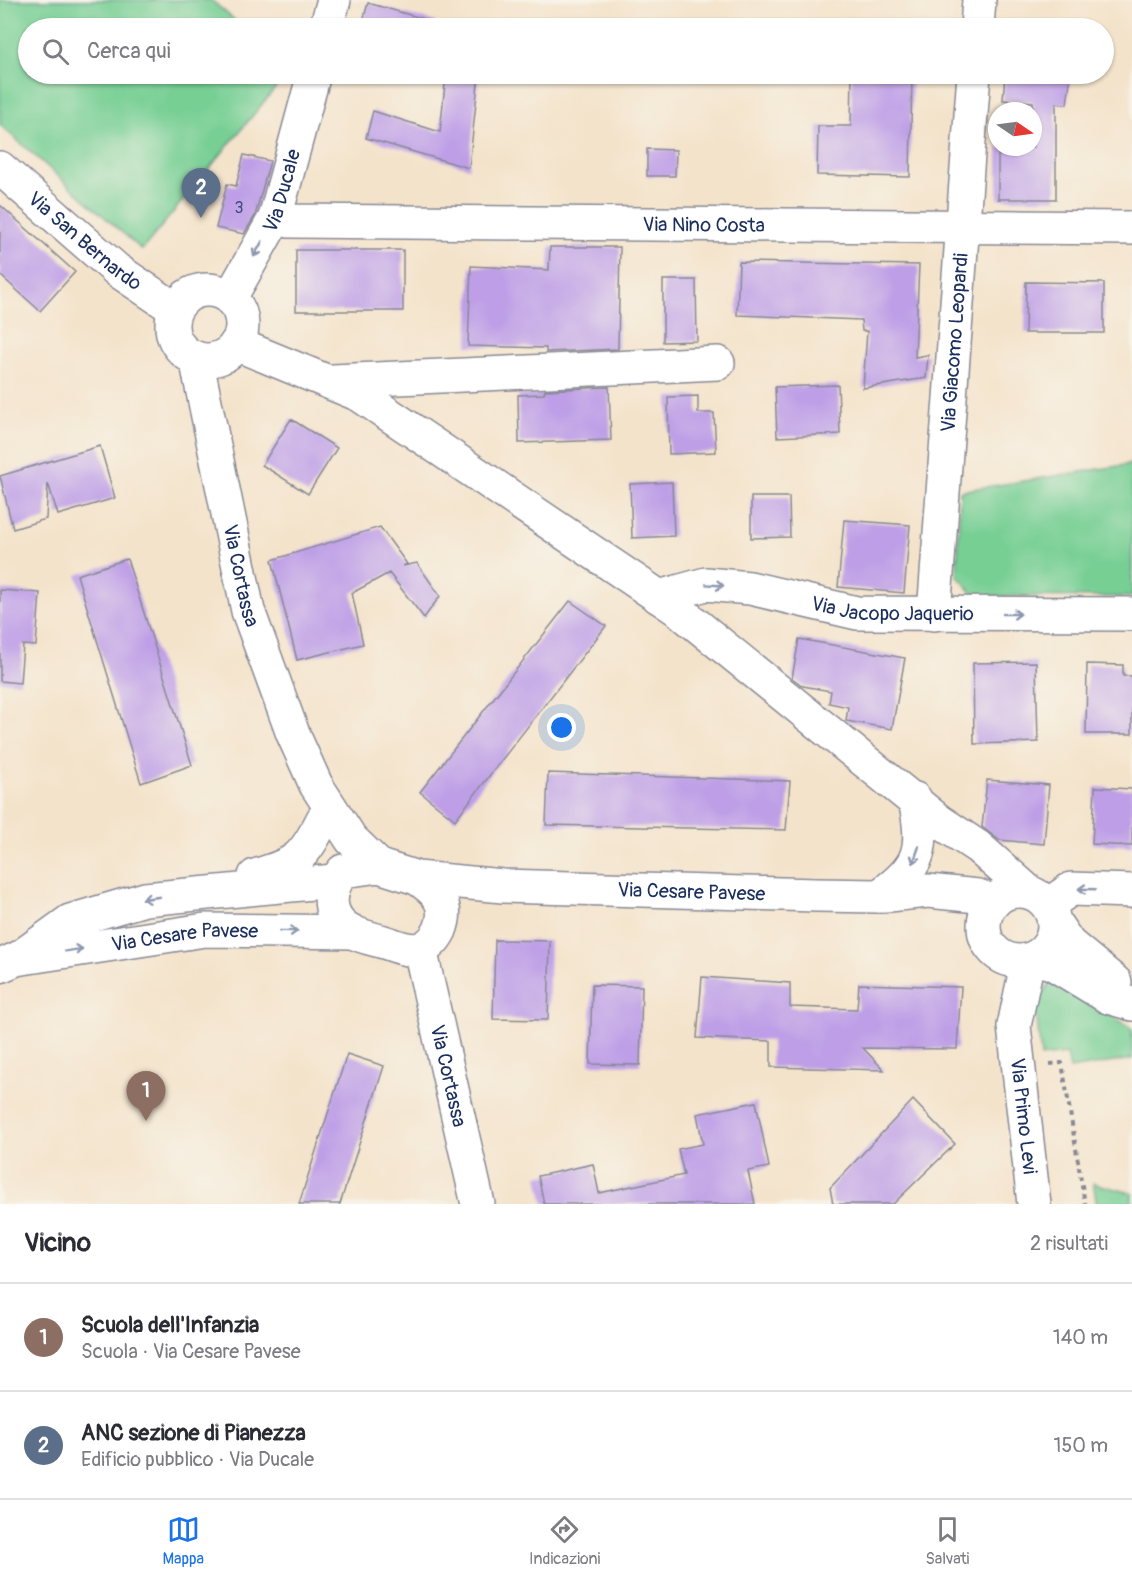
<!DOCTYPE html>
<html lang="it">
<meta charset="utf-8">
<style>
:root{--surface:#fff;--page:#f7f7f7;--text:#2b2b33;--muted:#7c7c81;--line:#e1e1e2;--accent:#1a73e8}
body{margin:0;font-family:Pangolin,sans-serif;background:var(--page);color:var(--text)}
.compass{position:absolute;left:988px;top:102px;width:54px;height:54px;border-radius:50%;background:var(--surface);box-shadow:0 2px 4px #0004;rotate:103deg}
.you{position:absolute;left:562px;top:728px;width:21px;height:21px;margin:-15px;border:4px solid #fff;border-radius:50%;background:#1a73e8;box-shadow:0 0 0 9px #1a73e833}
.badge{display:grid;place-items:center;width:39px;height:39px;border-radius:50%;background:var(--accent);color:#fff;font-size:20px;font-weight:700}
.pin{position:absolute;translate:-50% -50px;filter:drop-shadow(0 2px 3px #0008)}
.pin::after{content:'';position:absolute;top:32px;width:21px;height:18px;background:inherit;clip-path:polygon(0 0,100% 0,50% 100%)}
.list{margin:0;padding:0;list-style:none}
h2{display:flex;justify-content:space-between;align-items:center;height:78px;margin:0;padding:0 24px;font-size:26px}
h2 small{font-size:20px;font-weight:400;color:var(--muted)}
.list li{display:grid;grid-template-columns:39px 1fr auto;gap:18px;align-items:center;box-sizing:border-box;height:108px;padding:0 24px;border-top:2px solid var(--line)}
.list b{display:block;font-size:22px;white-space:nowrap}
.list p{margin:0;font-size:20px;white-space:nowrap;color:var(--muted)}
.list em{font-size:20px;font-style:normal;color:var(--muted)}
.icon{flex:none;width:33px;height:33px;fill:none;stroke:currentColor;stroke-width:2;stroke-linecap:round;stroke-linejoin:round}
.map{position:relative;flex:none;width:1132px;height:1204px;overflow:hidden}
.search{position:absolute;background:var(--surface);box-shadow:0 2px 4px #0004;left:18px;right:18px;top:18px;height:66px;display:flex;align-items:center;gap:15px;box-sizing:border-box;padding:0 21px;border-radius:33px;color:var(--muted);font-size:22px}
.sheet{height:294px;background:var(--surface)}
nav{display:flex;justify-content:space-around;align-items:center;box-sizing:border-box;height:84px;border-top:2px solid var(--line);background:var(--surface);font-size:16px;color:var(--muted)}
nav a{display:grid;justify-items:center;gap:3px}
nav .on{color:var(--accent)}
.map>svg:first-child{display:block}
</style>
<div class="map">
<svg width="1132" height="1204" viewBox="0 0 1132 1204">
<rect width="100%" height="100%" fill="#f7f3e8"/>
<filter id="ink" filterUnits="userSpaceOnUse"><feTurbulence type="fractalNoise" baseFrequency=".0167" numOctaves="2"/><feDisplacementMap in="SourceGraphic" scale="12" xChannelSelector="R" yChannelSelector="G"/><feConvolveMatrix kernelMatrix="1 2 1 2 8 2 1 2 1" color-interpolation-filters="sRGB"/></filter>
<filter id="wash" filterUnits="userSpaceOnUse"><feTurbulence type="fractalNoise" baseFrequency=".008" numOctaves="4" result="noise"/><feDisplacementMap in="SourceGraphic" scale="24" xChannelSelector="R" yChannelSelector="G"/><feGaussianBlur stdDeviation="1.35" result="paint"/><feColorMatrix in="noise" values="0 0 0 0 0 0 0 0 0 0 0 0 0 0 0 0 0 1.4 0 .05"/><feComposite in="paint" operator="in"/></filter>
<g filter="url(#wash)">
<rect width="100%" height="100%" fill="#f4e3cb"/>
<path fill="#77cf94" stroke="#497f79" stroke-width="1.5" d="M0,0H211L244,28H28V74H287L142,250L0,125Z
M1132,464V597L975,596L957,575L960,491Z
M1062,981L1132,1029V1059L1070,1069L1067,1054L1041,1057L1035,1001L1052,982Z
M1093,1183L1132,1193V1204H1097Z"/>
<g id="blocks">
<path fill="#be9fe7" d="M368,3L435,22L434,28H361Z
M446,74H479L469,168L366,138L373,111L440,132Z
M852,74H912L910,177L817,175L818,126H851Z
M1005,74H1071L1067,104L1056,103V199H998V147H1033V102L1003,100Z
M647,149L676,150L675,176H647Z
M244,155L270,161L255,216L244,234L216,228L227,184L236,186Z
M0,205L75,272L40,311L0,275Z
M550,247H620L618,349L546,352V348L468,346L471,266L549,270Z
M296,250H403V311H296Z
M739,262L919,265L915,357L928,355L926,378L863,388L867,331H862L861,320L737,315Z
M663,280H696L697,341L663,342Z
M1026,282L1104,283V333H1025Z
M838,385L840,434L777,437L775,387Z
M609,387L611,440L519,443L518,395L544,394L545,390Z
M698,396V413H714L716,452L669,454L668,397Z
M291,419L337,448L308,494L262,465Z
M100,446L115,498L58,515L48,483L46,519L13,529L0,476Z
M672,482L674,536L632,538L630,484Z
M751,497H789L790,537L751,538Z
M844,520L910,525L904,593L838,587Z
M380,527L407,564L403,566L417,563L440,596L424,618L389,573L352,593L363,644L297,660L272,560Z
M127,559L192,765L141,783L77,575Z
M0,590L40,593L36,646L23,645L20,683L0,681Z
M570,601L606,626L455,820L420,792Z
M799,639L905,658L892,729L846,721L848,707L829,703L831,691L803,686L792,678Z
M1036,662L1038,742L974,744L973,663Z
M1087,664L1123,665V676H1132V734H1086Z
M548,773L790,781L786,830L546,825Z
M987,780L1049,785L1044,844L999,840L982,827Z
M1095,787L1132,789V846L1092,844Z
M495,940L550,941L548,1020L493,1019Z
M702,977L790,983V1007L857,1009L859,984L961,987L957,1049L863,1048L884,1070L771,1067V1041L697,1038Z
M592,985L642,986L640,1065L590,1064Z
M347,1054L384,1066L340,1204H299Z
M913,1100L955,1144L893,1204H833L830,1188Z
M756,1102L769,1167L748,1171L755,1204H544L538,1176L593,1164L599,1193L684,1175L678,1149L703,1144L697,1114Z"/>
</g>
</g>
<g filter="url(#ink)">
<use href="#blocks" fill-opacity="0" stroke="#888994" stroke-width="1.5"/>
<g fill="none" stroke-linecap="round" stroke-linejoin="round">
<g stroke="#888994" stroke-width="36">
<g id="minor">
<path d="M326,28L334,0"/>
<path d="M977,28L979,0"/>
<path id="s1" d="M0,168L117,270L175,309"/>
<path id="s2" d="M275,218L290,221L1132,228"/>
<circle cx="207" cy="325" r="35"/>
<path id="s3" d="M230,298L275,218L314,74"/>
<path d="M236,344L360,395L677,609L939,821L978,847L1029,892"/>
<path id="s4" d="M196,358L248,611L293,734L316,785L351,839L379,866"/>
<path d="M333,381L718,363"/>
<path id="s5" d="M659,597L706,584L750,588L857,613L1132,614"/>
<path id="s6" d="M934,614L974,74"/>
<path d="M255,876C297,863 303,859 323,819"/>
<path id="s7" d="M417,878C438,892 450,905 440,930C436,938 429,946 420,949C409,952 394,945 384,942C374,939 362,937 353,932C326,919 326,892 343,871L379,866L417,878L503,886L817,895L879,896L928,891L978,896L994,902"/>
<circle cx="1019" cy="926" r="35"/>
<path d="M879,896C922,866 925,849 915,799"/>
<path d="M1048,905L1071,889L1132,891"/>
<path d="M1054,922L1069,944L1115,982"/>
<path id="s8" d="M420,949L478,1204"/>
<path d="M23,955L70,921L145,899L334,881"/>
<path d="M1033,958L1052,963L1108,997L1132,1004"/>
<path id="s9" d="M1028,960L1014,1026L1034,1204"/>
<path id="s10" d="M0,966L16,959L205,930L353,932"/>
</g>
</g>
<path stroke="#888994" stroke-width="4" stroke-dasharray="4.5 4.5" stroke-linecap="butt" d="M1050,1064L1062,1063L1085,1204"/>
<use href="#minor" stroke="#fff" stroke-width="33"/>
</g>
<defs><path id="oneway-shaft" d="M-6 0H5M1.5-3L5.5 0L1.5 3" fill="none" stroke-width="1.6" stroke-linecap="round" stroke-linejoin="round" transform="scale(1.5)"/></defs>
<g stroke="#8d97ae">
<use href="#oneway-shaft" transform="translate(258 249) rotate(119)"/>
<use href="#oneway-shaft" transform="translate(715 585) rotate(4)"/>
<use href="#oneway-shaft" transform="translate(1012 614)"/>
<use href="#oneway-shaft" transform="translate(916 855) rotate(109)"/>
<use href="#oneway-shaft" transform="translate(1087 889) rotate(-178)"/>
<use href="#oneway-shaft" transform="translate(151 898) rotate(172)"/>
<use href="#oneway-shaft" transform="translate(289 931) rotate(1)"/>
<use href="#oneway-shaft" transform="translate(74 950) rotate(-9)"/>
</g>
</g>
<g text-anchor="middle" stroke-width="4.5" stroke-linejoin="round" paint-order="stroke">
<g font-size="16" fill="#444b80">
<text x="239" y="213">3</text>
</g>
<g font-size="20" fill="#1b2f5e" stroke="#f7f3e8">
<text dy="7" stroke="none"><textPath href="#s3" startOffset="120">Via Ducale</textPath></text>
<text dy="7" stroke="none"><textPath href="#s2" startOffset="429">Via Nino Costa</textPath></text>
<text dy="7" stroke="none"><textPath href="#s1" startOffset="112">Via San Bernardo</textPath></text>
<text dy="7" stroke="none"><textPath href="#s6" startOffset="272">Via Giacomo Leopardi</textPath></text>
<text dy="7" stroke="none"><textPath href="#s4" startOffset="222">Via Cortassa</textPath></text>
<text dy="7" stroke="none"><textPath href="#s5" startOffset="238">Via Jacopo Jaquerio</textPath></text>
<text dy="7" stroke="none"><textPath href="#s7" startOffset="585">Via Cesare Pavese</textPath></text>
<text dy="7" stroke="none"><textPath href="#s10" startOffset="188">Via Cesare Pavese</textPath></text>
<text dy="7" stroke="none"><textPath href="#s8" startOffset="130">Via Cortassa</textPath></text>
<text dy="7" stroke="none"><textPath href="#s9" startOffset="158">Via Primo Levi</textPath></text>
</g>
</g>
</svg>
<svg class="compass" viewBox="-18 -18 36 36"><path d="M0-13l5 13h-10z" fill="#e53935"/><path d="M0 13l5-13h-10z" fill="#7c7c81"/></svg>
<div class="you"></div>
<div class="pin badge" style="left:146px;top:1121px;background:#8d6e63">1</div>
<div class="pin badge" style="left:201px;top:218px;background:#5c6f8a">2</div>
<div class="search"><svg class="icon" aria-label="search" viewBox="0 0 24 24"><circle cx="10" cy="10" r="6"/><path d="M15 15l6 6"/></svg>Cerca qui</div>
</div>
<section class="sheet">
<h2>Vicino<small>2 risultati</small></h2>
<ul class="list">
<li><span class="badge" style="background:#8d6e63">1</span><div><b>Scuola dell'Infanzia</b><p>Scuola · Via Cesare Pavese</p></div><em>140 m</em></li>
<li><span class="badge" style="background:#5c6f8a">2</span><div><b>ANC sezione di Pianezza</b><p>Edificio pubblico · Via Ducale</p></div><em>150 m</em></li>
</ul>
</section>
<nav>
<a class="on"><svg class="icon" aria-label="map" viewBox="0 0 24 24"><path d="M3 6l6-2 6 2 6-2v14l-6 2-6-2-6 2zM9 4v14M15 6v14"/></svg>Mappa</a>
<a><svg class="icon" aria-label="directions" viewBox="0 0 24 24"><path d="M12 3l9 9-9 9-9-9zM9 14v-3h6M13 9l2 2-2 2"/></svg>Indicazioni</a>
<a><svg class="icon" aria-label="saved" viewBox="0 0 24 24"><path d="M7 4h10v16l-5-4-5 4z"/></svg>Salvati</a>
</nav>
